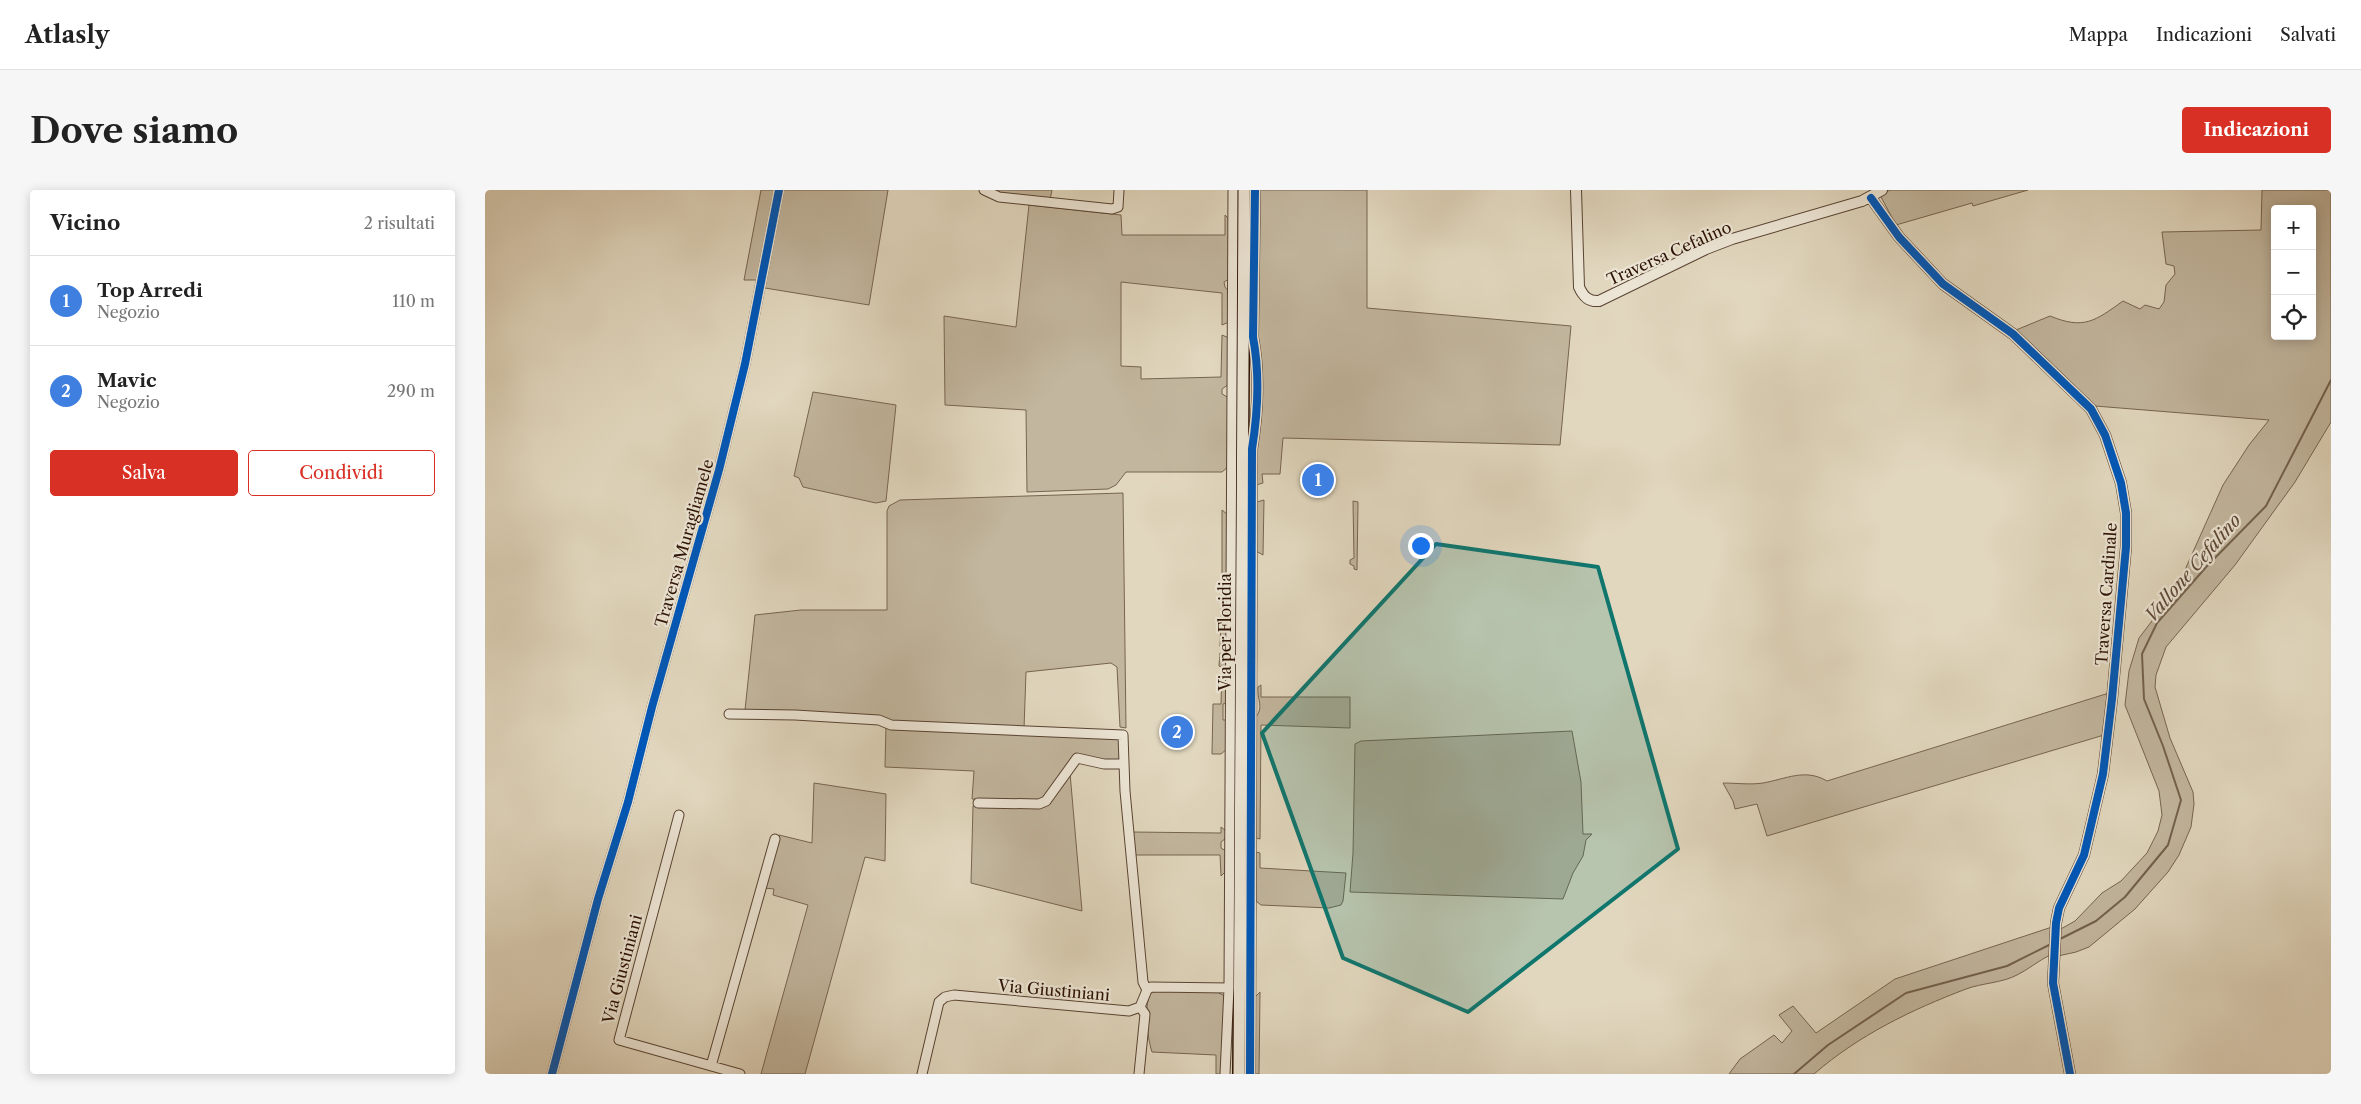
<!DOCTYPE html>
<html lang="it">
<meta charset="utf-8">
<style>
:root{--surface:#fff;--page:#f6f6f6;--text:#222;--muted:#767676;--line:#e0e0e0;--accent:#d93025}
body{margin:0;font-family:"Libre Caslon Text",serif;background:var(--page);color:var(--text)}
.controls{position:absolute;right:15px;top:15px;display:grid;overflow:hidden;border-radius:5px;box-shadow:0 2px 12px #0003}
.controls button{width:45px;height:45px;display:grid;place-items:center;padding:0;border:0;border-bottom:1px solid var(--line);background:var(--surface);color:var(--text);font:25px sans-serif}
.you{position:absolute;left:935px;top:355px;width:18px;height:18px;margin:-12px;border:4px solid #fff;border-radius:50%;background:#1a73e8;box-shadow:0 0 0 8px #1a73e833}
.badge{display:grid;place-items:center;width:32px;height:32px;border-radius:50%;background:var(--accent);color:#fff;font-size:16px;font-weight:700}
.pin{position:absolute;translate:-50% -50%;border:2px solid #fff;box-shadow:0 1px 5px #0006}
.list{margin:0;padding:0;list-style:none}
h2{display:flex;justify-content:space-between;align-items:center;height:65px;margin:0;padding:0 20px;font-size:21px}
h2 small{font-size:16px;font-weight:400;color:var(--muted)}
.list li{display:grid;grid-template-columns:32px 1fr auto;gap:15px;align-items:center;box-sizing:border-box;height:90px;padding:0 20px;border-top:1px solid var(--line)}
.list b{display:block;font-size:19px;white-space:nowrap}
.list p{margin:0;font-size:16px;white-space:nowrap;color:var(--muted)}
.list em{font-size:16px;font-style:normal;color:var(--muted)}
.actions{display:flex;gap:10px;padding:15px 20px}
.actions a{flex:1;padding:11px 0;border:1px solid var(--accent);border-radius:5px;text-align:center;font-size:18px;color:var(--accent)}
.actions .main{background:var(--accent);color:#fff}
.icon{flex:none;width:28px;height:28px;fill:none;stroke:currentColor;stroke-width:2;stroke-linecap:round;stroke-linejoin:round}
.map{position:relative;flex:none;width:1846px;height:884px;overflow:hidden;border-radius:5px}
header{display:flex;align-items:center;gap:30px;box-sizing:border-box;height:70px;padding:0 25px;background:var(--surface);border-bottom:1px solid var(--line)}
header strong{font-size:24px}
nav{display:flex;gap:28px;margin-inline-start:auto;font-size:18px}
.intro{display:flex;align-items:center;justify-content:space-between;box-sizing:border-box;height:120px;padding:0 30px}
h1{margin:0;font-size:35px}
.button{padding:12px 22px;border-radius:5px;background:var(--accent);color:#fff;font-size:18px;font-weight:700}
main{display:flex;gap:30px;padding:0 30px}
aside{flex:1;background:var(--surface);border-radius:5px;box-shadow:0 2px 12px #0003}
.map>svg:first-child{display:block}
</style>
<header>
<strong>Atlasly</strong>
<nav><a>Mappa</a><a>Indicazioni</a><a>Salvati</a></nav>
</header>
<div class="intro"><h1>Dove siamo</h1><a class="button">Indicazioni</a></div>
<main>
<aside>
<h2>Vicino<small>2 risultati</small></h2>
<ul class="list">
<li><span class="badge" style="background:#3f7fe0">1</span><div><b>Top Arredi</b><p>Negozio</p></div><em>110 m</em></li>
<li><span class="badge" style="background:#3f7fe0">2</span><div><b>Mavic</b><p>Negozio</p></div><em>290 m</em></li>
</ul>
<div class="actions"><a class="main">Salva</a><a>Condividi</a></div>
</aside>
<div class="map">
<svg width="1846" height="884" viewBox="0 0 1846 884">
<rect width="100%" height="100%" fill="#e1d7be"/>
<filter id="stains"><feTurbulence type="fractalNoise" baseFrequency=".004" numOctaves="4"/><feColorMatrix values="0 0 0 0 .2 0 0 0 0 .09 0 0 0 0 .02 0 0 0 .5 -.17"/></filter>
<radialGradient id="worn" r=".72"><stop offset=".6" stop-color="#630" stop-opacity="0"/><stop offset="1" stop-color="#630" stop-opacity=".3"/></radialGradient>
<path fill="#c2b69e" stroke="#776450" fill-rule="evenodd" d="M276,0H291L274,90H259Z
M297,0H403L384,115L280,98Z
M505,0H567L565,10L515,5Z
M774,0H882V118L1086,136L1075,255L798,248L795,284H777L778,293L771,295C771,245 781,196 772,146Z
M1406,0H1543L1488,16L1487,13L1411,35L1396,7L1400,2Z
M1777,0H1846V232L1810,292L1750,375L1681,457L1671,485L1670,497L1685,548L1708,602L1709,614L1706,637L1694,665L1683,682L1650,719L1604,757L1591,762L1573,766L1574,740L1590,731L1617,703L1636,691L1662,663L1673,641L1677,625L1674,601L1640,515L1644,481L1654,448L1676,419L1672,414L1695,391L1738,295L1764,255L1784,230L1610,216L1531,140L1565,126C1599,140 1610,131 1638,111L1655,119L1660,115L1674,119L1679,112L1681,95L1690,84L1689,76L1681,74L1677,42L1776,40ZM1790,19H1827V146H1790Z
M544,15L636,25L637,45H740V25L745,30L744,89L739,92L740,97L744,102V132L737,135V103L636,92V176L656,177V189L736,187L737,145L744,148V194L737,199V204L744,208V276L737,282H641L631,295L623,299L542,302L541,220L460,215L459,126L531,137Z
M328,202L411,215L401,311L391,313L318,297L314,288L309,286Z
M638,303L641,538L635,537L632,477L626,473L541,482L539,539L406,533L260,520L270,425L316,420H402V321L404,316L415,310Z
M779,310L778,365L771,361L772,312Z
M868,311L873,312L872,380L869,379V376L865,374V370L869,368Z
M737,320L743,325V393L737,395Z
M737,402L743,406V454L735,457Z
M735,463L743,469L742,513L738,514V530H742V559L736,564H727L728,514H736L737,477L734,476Z
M776,495V507H865V538L776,535L775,649L771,648V527C779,517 772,510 773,497Z
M1624,503L1619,545L1282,646L1272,614L1250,619L1248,611L1238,593C1251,593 1265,595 1278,593C1301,589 1320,578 1342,591Z
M401,535L636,546V572H620L598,566L564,606L552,612L487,609L489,581L400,577Z
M1087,541L1096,592L1098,644H1107L1101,650L1098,666L1088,683L1078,709L865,702L868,663L870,554L876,551Z
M585,583L597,721L486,693L488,616H561C571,608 577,594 585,583Z
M329,593L401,604L400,671L380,667L320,884H276L323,715L288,705L289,699L279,698L294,645L327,653Z
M736,637L741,641V648L736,652V658L741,661L740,682L736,686L735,665H649L647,642L736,643Z
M771,662L775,663V678L861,683L858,711L856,715L844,718L776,715L771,711Z
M1567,737L1565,765C1553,771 1544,779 1532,785C1517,793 1497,793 1481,799C1426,820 1374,845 1329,884H1244L1255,869L1289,845L1297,853L1307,841L1294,825L1308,816L1331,843L1410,789Z
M727,799L741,807L736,884H731V865L667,862C662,846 658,814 667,800Z
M775,802L774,884H770V807Z"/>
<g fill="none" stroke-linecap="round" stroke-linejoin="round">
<path stroke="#73604d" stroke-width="2" d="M1575,749L1611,731L1640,707L1683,655L1696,610L1678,556L1659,509L1657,464L1672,433L1722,376L1781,316L1846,190
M1309,884L1343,855L1421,803L1522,776L1566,754"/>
<g stroke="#594332" stroke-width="11">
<path id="minor" d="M499,0L514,7L627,19L633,17L634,0
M244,524L310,525L394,530L406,535L638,545L640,601L658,792L662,800
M493,613L554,614L561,611L592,568L619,574H638
M194,625L134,850L255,884
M226,876L290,649
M67,884L113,709L143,612L167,517L234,280L260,174L294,0
M437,884L454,812L460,807L469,805L644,821L655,817L662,800L666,797L744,798
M654,884L660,824L655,817
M740,884L744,798L748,0"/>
</g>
<g stroke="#594332" stroke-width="12">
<path id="tertiary" d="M1091,0L1094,97C1098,106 1103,112 1114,111L1221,59L1247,49L1377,11L1397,0
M1386,8L1414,47L1458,94L1528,144L1606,219L1620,245L1636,293L1641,323V357L1627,509L1618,584L1599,665L1574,718L1571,733L1568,793L1585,884
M765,884L767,259C773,222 775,184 768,147L770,0"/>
</g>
<g stroke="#2c1203" stroke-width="14">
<path id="secondary" d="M754,884L759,0"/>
</g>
<use href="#minor" stroke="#ece5d5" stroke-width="9"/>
<use href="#tertiary" stroke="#ece5d5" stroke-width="10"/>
<use href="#secondary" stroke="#ece5d5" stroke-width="11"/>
<g stroke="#ece5d5" stroke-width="11">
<path id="cycleway" d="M1386,8L1414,47L1458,94L1528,144L1606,219L1620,245L1636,293L1641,323V357L1627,509L1618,584L1599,665L1574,718L1571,733L1568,793L1585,884
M67,884L113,709L143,612L167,517L234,280L260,174L294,0
M765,884L767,259C773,222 775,184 768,147L770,0"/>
</g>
<use href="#cycleway" stroke="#0057b8" stroke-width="8"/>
</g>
<path fill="#0f766e" fill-opacity="0.2" stroke="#0f766e" stroke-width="4" stroke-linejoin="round" d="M951,354L1113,377L1193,659L983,822L858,768L777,543Z"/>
<g text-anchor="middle" stroke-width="4.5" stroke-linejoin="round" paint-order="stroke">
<g font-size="16" fill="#2c1203" stroke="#ece5d5">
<text transform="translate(1184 63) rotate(-24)" y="6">Traversa Cefalino</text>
<text transform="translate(199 353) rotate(-74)" y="6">Traversa Muragliamele</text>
<text transform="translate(1621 404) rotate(-86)" y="6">Traversa Cardinale</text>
<text transform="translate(740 442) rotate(-90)" y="6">Via per Floridia</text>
<text transform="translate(137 779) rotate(-75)" y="6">Via Giustiniani</text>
<text transform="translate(569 800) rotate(5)" y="6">Via Giustiniani</text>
</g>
<g font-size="18" font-style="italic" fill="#5c4634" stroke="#ece5d5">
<text transform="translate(1708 378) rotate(-49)" y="6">Vallone Cefalino</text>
</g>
</g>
<rect width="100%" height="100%" filter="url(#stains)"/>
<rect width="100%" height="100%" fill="url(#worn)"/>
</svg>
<div class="controls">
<button>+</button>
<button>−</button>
<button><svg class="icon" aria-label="locate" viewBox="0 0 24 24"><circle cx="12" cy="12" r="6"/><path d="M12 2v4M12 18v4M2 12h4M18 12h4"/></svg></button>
</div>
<div class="you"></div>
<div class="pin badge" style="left:833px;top:290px;background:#3f7fe0">1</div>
<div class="pin badge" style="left:692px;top:542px;background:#3f7fe0">2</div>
</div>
</main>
